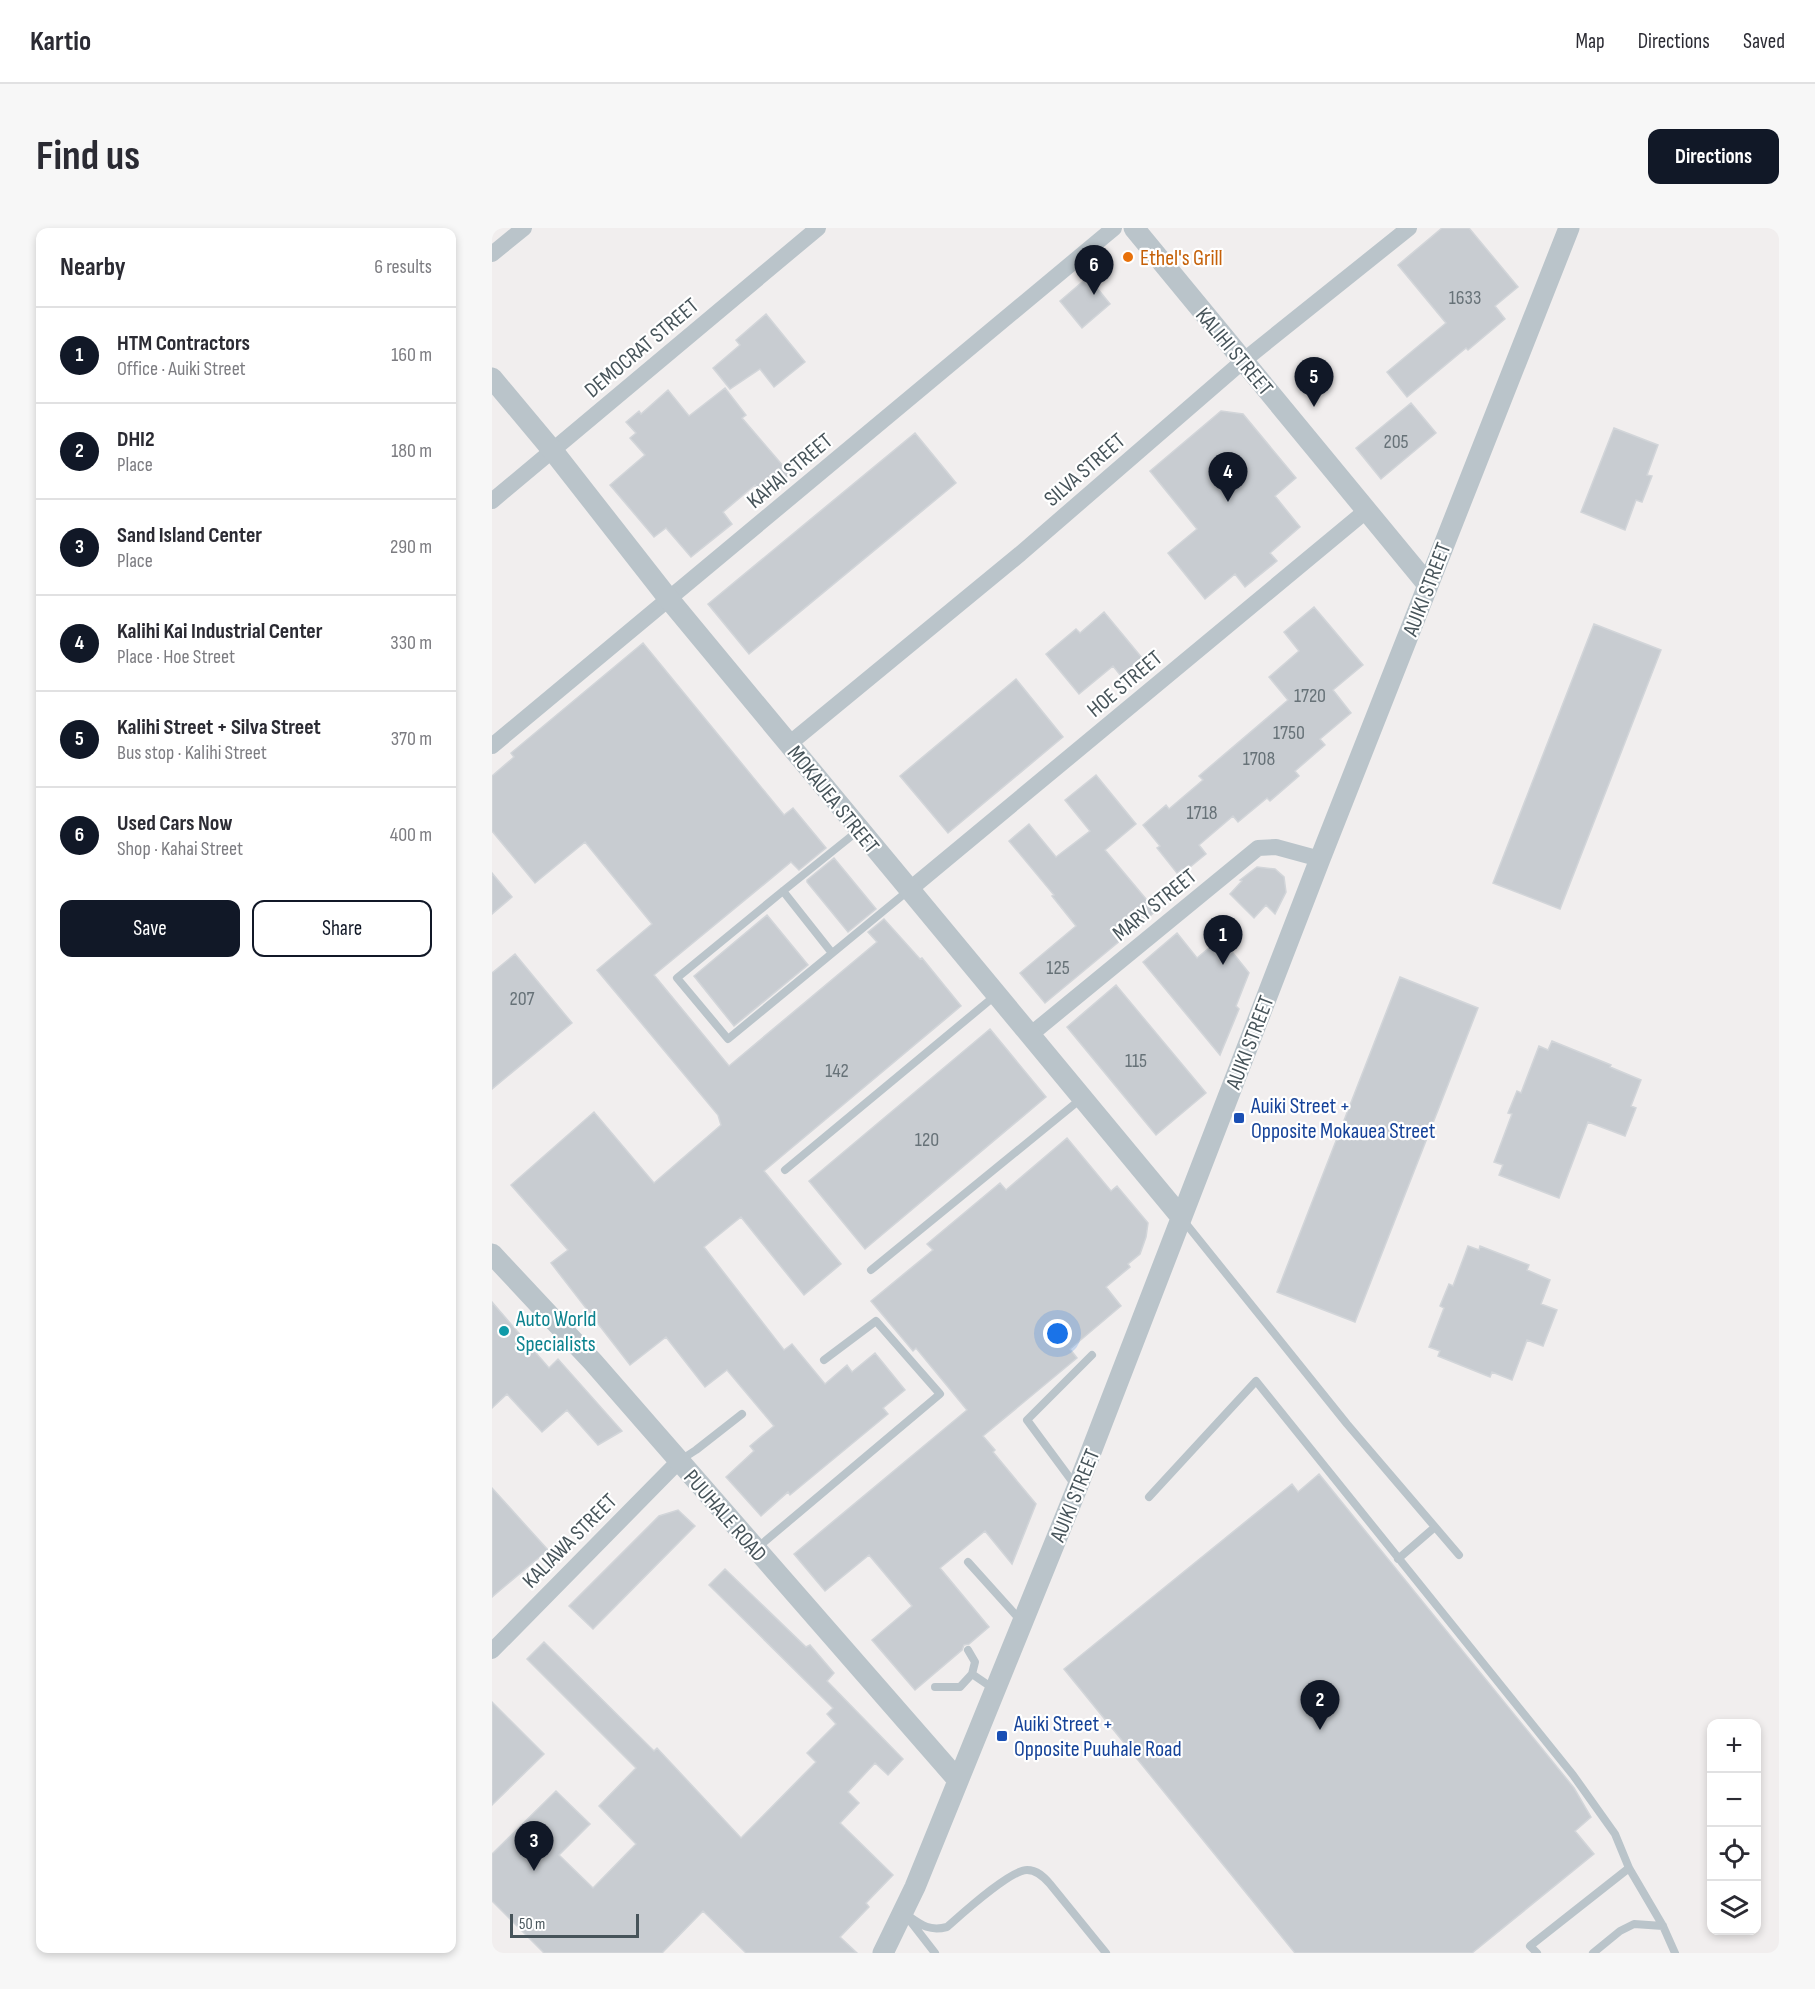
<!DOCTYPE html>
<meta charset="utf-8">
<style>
:root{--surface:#fff;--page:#f7f7f7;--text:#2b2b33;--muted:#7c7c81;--line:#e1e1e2;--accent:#111827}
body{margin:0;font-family:"Sofia Sans Condensed",sans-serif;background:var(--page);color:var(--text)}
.controls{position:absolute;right:18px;bottom:18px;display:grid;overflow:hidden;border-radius:12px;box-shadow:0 3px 9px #0003}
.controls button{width:54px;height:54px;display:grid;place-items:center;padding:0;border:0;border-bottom:2px solid var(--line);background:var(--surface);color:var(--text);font:30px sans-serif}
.scale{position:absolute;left:18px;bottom:15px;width:129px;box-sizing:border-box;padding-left:6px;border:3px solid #47545a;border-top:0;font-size:16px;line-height:21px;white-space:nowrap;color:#47545a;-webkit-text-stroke:4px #fff;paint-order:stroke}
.you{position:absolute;left:566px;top:1106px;width:21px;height:21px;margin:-15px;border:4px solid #fff;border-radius:50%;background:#1a73e8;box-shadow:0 0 0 9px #1a73e833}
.badge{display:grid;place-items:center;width:39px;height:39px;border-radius:50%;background:var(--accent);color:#fff;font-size:20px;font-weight:700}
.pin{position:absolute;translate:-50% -50px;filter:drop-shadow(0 2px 3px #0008)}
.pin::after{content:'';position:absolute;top:32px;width:21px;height:18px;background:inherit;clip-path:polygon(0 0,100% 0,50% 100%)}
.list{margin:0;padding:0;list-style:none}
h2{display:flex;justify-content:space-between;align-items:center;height:78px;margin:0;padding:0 24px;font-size:26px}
h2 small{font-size:20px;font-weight:400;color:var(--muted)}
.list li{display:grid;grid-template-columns:39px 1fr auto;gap:18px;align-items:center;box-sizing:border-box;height:96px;padding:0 24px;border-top:2px solid var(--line)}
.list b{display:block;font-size:22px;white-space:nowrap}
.list p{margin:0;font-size:20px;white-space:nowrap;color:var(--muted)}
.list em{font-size:20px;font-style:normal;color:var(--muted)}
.actions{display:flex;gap:12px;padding:18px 24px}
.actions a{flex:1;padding:14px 0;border:2px solid var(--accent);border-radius:12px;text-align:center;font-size:21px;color:var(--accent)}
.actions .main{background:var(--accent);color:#fff}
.icon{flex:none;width:33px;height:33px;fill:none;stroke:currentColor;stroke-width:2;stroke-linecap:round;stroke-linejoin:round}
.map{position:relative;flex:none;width:1287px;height:1725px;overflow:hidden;border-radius:12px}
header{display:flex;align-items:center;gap:36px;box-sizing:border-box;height:84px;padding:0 30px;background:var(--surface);border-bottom:2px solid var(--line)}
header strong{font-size:28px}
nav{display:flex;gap:33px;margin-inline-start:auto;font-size:21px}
.intro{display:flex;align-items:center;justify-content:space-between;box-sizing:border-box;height:144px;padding:0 36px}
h1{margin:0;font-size:42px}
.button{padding:15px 27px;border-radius:12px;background:var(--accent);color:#fff;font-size:21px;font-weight:700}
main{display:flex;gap:36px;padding:0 36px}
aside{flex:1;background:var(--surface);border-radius:12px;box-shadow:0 3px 9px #0003}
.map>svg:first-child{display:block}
</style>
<header>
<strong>Kartio</strong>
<nav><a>Map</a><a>Directions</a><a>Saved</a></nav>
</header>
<div class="intro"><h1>Find us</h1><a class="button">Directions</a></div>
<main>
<aside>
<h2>Nearby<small>6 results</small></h2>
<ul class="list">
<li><span class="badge">1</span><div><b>HTM Contractors</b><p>Office · Auiki Street</p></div><em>160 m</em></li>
<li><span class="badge">2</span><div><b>DHI2</b><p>Place</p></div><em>180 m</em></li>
<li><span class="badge">3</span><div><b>Sand Island Center</b><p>Place</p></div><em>290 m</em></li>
<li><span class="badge">4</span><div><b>Kalihi Kai Industrial Center</b><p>Place · Hoe Street</p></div><em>330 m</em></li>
<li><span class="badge">5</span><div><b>Kalihi Street + Silva Street</b><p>Bus stop · Kalihi Street</p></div><em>370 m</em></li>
<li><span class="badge">6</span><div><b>Used Cars Now</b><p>Shop · Kahai Street</p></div><em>400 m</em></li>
</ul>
<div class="actions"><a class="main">Save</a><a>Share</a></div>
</aside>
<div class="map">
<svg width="1287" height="1725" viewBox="0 0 1287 1725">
<rect width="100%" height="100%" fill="#f1eeee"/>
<path fill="#c8ccd1" stroke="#d2d5d9" stroke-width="1.5" d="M950,0H977L1026,59L1003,78L1013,91L976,122L974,120L915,169L895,144L954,95L906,37Z
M596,49L618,76L590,100L568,73Z
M274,86L313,134L282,159L268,141L238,161L221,140L248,117L244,112Z
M233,160L254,187L250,190L298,246L272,268L263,257L231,284L240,296L199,329L174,300L162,309L118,257L153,227L138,210L144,205L134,194L147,183L149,186L176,162L197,188Z
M919,175L944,205L889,251L864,220Z
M729,183L751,186L804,250L783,268L808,299L778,325L785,333L753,359L743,346L713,371L676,325L705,301L658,243Z
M1122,200L1166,217L1155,247L1160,248L1150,274L1144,272L1133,302L1089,284Z
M423,205L464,255L257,426L216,376Z
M822,379L871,437L841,462L859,485L828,511L833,517L803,543L807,548L778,573L775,570L746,594L741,588L707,617L714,626L692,644L690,641L685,645L665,620L668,618L651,597L674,577L677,581L711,552L707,548L796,472L777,449L807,423L792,404Z
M612,384L650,430L629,448L621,438L587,466L554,426L584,401L588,405Z
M1102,396L1169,422L1068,681L1001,655Z
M151,415L292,587L301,580L334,620L307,642L299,634L162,747L237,838L385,714L376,704L392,691L428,731L430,730L469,778L272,943L349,1036L312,1067L249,989L212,1019L292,1122L300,1116L333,1156L355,1137L360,1144L383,1125L413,1162L391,1180L396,1186L298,1267L296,1264L269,1288L234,1249L262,1223L258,1218L282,1198L235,1142L213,1159L174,1109L138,1137L59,1035L76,1022L19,957L102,884L162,955L229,897L226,887L105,742L160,696L93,614L43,655L0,603V548L22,529L19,525Z
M524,451L571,509L456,605L408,548Z
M604,547L644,596L613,622L664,683L553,775L528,745L584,698L560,668L562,667L517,613L537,596L564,629L598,603L573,572Z
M342,630L384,681L356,704L315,654V652Z
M765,639L783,641L792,649L794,664L783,686L774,677L762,690L738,666L750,653L748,652Z
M0,645L20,669L0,686Z
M275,687L316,737L242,798L202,748Z
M685,705L705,730L729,710L757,745L744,778L747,781L728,827L651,734Z
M23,726L80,795L0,861V745Z
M908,749L986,780L863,1094L785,1064Z
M624,757L714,865L664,907L575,799Z
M498,801L554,869L373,1021L317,953Z
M1060,813L1119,837L1118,839L1149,852L1139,878L1144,880L1133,908L1096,894L1067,970L1007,947L1011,937L1002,934L1020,886L1016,885L1025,863L1029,865L1047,818L1056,822Z
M575,910L619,963L625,958L656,995L654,1009L648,1026L636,1036L638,1039L614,1059L629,1078L578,1121L585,1130L491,1208L503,1222L501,1224L544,1276L520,1336L493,1303L448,1340L497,1399L477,1416L472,1417L470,1422L423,1462L380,1412L420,1378L377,1327L333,1363L302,1326L475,1182L424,1120L421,1123L379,1073L441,1022L435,1016L508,955L514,962Z
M976,1018L987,1022L988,1018L1037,1037L1035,1042L1058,1052L1049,1076L1065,1082L1051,1118L1035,1112L1020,1152L1000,1144L998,1149L946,1128L948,1123L937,1119L952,1080L948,1078L957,1056L961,1058Z
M0,1074L57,1140L66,1131L130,1203L106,1217L75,1182L50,1204L15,1166L0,1180Z
M827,1246L1082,1560L1099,1589L1083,1603L1102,1626L980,1725H803L572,1441L800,1256L806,1264Z
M0,1260L56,1322L0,1369Z
M186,1282L203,1298L101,1401L77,1378L167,1288Z
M233,1341L314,1419L318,1417L342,1445L335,1453L411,1531L396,1547L383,1535L356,1564L367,1575L348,1595L401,1647L374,1675L377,1679L348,1709L365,1725H254L211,1683L170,1725H52L0,1673V1626L64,1563L98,1596L67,1627L101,1660L144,1616L107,1578L144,1540L35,1431L52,1414L162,1523L165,1520L249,1610L324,1534L315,1525L344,1496L335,1486L341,1480L217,1357Z
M0,1474L52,1526L0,1577Z"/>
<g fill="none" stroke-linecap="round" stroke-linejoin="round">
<path stroke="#bac4ca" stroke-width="8" d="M291,663L367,602
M340,725L291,663L185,750L236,811L417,662
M293,942L504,767
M691,992L855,1196L967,1327
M379,1042L590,870
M187,1233L204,1222L250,1186
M583,1257L535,1192L600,1127
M657,1269L764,1153L1081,1547L1123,1606L1137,1640L1171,1698L1183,1725
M265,1320L448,1166L384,1093L332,1132
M906,1331L943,1299
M476,1334L530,1394
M476,1422L483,1434L480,1446
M443,1459H468L480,1446L502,1461
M443,1725L412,1685C427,1695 435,1704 455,1699C470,1686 518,1642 535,1642C545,1642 552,1649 558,1656L614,1725
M1045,1725L1038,1718L1137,1640
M1101,1725L1128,1703L1142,1696L1171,1698"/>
<path stroke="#bac4ca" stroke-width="16" d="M0,26L32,0
M0,273L326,0
M297,516L528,326L751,133L917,0
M0,518L622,0
M417,662L875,282
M538,807L766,620L784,619L828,631
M0,1423L187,1233"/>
<path stroke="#bac4ca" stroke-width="21" d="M642,0L936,357
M0,150L61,223L176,370L689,989
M0,1026L101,1134L465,1551
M391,1725L423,1659L585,1260L828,631L1077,0"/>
</g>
<circle fill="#e8710a" stroke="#fff" stroke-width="2" cx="636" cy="29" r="6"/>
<g fill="#1a4fb4" stroke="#fff" stroke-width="2">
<rect x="741" y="884" width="12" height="12" rx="3"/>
<rect x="504" y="1502" width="12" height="12" rx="3"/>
</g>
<circle fill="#0f9aa8" stroke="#fff" stroke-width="2" cx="12" cy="1103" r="6"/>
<g text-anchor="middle" stroke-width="4.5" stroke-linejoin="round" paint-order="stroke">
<g font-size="20" fill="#677278">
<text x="973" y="76">1633</text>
<text x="904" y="220">205</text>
<text x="818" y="474">1720</text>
<text x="797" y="511">1750</text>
<text x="767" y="537">1708</text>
<text x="710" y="591">1718</text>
<text x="566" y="746">125</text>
<text x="30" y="777">207</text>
<text x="644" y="839">115</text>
<text x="345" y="849">142</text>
<text x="435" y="918">120</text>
</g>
<g font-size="22" fill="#c56008" stroke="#fff" text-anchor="start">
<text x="648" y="37">Ethel's Grill</text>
</g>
<g font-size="22" fill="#47545a" stroke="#fff">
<text transform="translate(149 119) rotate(-40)" y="8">DEMOCRAT STREET</text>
<text transform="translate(743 123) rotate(50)" y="8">KALIHI STREET</text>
<text transform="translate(592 241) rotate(-41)" y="8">SILVA STREET</text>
<text transform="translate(297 242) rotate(-40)" y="8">KAHAI STREET</text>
<text transform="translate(934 361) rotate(-69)" y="8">AUIKI STREET</text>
<text transform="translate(632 455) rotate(-40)" y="8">HOE STREET</text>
<text transform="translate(342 571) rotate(51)" y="8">MOKAUEA STREET</text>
<text transform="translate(662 676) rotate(-39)" y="8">MARY STREET</text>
<text transform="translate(757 814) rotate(-69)" y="8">AUIKI STREET</text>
<text transform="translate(582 1267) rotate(-68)" y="8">AUIKI STREET</text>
<text transform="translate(234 1287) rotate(49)" y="8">PUUHALE ROAD</text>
<text transform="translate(77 1312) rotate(-45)" y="8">KALIAWA STREET</text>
</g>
<g font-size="22" fill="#164399" stroke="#fff" text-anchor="start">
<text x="759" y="885">Auiki Street +<tspan x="759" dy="25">Opposite Mokauea Street</tspan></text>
<text x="522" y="1503">Auiki Street +<tspan x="522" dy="25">Opposite Puuhale Road</tspan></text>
</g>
<g font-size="22" fill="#0d838f" stroke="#fff" text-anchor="start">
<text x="24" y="1098">Auto World<tspan x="24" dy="25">Specialists</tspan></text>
</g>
</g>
</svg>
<div class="controls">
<button>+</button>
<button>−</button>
<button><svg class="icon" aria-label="locate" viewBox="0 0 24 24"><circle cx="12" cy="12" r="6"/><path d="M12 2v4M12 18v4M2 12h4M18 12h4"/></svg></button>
<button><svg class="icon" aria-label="layers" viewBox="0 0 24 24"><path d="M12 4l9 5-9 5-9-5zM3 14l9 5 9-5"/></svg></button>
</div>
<div class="scale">50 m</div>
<div class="you"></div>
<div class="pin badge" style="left:731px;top:737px">1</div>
<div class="pin badge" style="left:828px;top:1502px">2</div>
<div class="pin badge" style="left:42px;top:1643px">3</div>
<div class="pin badge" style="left:736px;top:274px">4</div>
<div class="pin badge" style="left:822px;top:179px">5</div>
<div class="pin badge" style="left:602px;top:67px">6</div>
</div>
</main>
